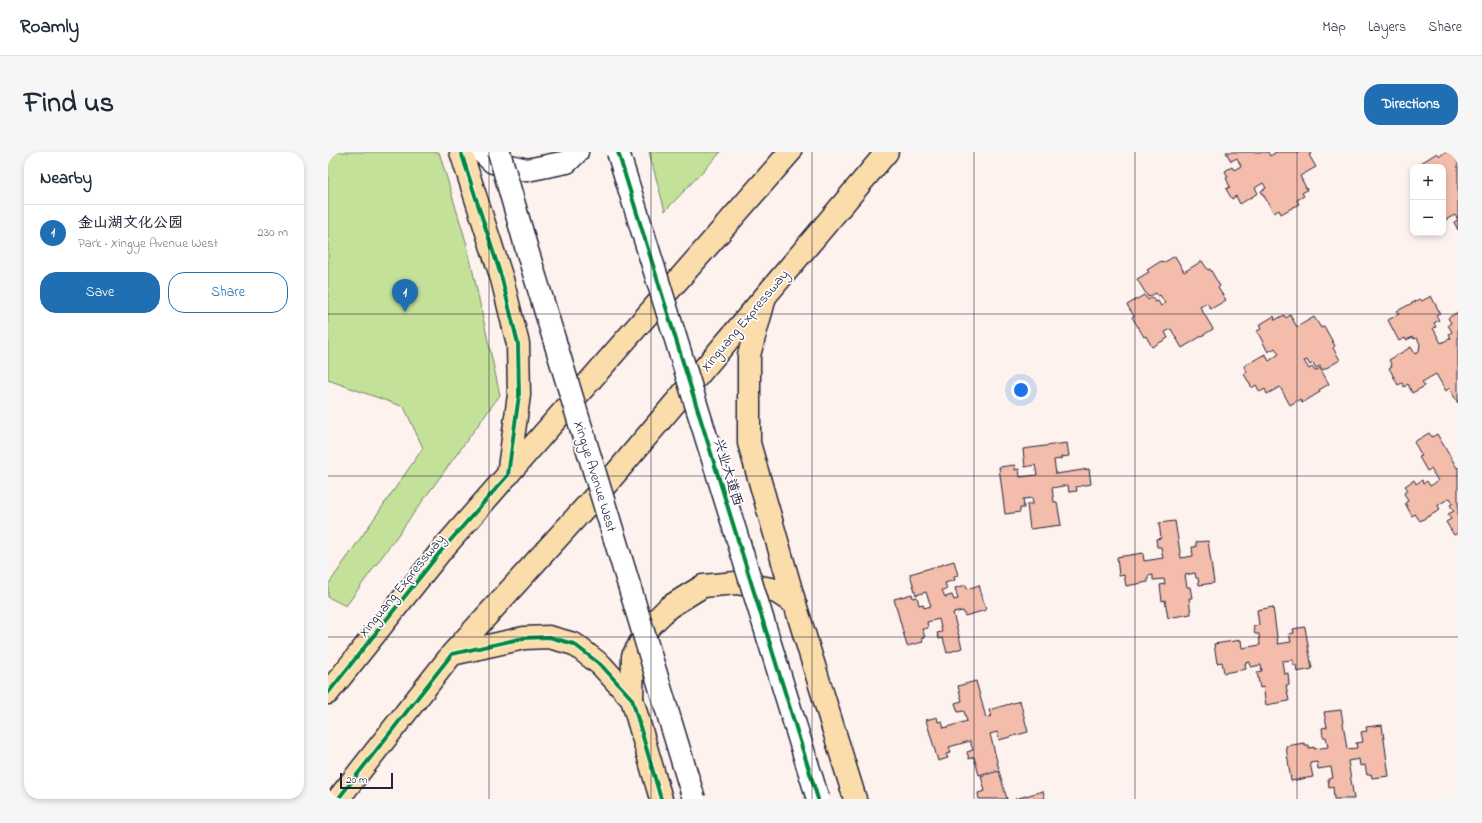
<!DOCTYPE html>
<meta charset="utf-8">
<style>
:root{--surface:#fff;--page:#f6f6f7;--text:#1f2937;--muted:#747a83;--line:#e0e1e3;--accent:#1f6fb2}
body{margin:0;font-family:"Indie Flower","LXGW WenKai TC",sans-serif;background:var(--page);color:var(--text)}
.controls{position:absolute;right:12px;top:12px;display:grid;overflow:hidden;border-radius:8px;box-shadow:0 2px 6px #0003}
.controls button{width:36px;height:36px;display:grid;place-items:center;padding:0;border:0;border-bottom:1px solid var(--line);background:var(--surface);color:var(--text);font:20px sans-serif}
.scale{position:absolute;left:12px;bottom:10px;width:53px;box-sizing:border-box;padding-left:4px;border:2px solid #22223b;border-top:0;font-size:11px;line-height:14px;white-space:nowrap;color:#22223b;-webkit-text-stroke:3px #fff;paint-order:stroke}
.you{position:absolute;left:693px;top:238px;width:14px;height:14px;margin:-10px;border:3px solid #fff;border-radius:50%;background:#1a73e8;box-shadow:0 0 0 6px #1a73e833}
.badge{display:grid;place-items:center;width:26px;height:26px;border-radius:50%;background:var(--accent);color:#fff;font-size:13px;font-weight:700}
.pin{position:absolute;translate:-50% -33px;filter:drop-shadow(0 1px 2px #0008)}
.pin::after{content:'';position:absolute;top:21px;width:14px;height:12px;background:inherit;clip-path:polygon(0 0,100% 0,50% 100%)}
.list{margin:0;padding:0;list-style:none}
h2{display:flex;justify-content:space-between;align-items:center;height:52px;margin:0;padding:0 16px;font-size:17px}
h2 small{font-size:13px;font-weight:400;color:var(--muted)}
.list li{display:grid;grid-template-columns:26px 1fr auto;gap:12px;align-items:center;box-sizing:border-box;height:56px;padding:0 16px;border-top:1px solid var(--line)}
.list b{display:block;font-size:15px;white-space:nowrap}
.list p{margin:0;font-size:13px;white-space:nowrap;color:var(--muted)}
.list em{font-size:13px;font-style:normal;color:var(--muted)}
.actions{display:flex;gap:8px;padding:12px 16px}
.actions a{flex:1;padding:9px 0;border:1px solid var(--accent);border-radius:16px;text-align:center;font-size:14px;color:var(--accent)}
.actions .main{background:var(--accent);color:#fff}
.map{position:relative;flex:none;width:1130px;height:647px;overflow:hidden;border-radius:16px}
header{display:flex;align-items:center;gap:24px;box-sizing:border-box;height:56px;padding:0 20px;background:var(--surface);border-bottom:1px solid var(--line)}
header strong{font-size:19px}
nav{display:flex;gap:22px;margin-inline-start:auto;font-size:14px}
.intro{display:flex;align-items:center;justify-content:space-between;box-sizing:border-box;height:96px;padding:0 24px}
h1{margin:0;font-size:28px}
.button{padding:10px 18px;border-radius:16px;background:var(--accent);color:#fff;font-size:14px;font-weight:700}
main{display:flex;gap:24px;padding:0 24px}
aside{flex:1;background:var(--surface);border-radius:16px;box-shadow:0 2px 6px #0003}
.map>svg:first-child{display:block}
</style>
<header>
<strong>Roamly</strong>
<nav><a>Map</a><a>Layers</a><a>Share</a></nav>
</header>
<div class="intro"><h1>Find us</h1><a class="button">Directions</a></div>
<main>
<aside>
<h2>Nearby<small></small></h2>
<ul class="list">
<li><span class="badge">1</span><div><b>金山湖文化公园</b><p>Park · Xingye Avenue West</p></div><em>230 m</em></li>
</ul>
<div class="actions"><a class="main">Save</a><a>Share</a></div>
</aside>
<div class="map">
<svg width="1130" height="647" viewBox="0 0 1130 647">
<rect width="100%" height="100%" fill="#fdf2ee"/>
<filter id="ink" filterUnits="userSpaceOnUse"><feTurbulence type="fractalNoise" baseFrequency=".025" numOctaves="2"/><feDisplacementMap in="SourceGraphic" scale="8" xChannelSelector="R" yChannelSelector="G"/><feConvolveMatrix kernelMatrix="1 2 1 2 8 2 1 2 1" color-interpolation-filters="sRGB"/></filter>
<g filter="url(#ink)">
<path fill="#c3e199" stroke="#72826a" d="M0,0H111L139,93L172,243L18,454L0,445V433L95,296L76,255L0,228Z
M321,0H393L337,59Z"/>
<path fill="#f4bcaa" stroke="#22223b" d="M898,0H940L942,4L947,1V0H982L983,2L981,3L988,15L972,24L979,38L974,41L976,44L969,48L971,52L953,62L951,58L946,61L933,39L938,36L935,31L927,36L930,41L912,52L908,44L904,47L898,37L902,35L898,26L900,25L897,19L904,15L906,18L913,14L909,6L903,9Z
M1117,0H1128L1130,4V78L1126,70L1130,68L1127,63L1115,69V15H1094L1096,14L1093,11L1109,1L1112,4Z
M847,104L856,120L874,109L880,118L882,117L892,134L890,136L898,148L883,157L879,151L872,155L885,177L854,196L843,177L837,180L840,186L824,195L818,184L816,185L804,165L806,164L799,153L816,143L820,148L824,145L827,150L830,149L833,154L837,151L832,143L830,144L828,141L820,145L809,127L821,120L819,118L833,109L835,111Z
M1103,144L1112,161L1108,163L1111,168L1106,171L1108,175L1105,176L1113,191L1123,186L1121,182L1124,180L1120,173L1123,171L1120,166L1130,160V251L1121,236L1118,239L1108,222L1094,230L1097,234L1084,241L1080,232L1076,235L1074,231L1070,233L1061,216L1064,214L1061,208L1083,195L1087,202L1091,199L1092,192L1089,186L1086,187L1085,185L1078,188L1077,186L1071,189L1060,168L1071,162L1069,159L1092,147L1094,149Z
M956,163L958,166L962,163L969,175L986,165L993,176L996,174L1007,194L1005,196L1012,208L995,218L992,214L988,216L985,211L982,213L979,208L976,209L981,217L984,215L987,219L992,216L1001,232L991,238L992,240L974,251L972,247L962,253L952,235L939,242L937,237L932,240L928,233L924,236L916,222L919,220L916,214L937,202L941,209L951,202L947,196L940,200L929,179L933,177L931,173L946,164L947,168Z
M1101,281L1104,285L1109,282L1129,316L1130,315V381L1126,383L1118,370L1123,367L1120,362L1126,359L1122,353L1125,351L1122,346L1110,353L1112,358L1092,369L1087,362L1084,364L1077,351L1080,349L1076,341L1080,338L1077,334L1086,328L1088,332L1094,328L1095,332L1099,329L1102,334L1110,329L1103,317L1099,319L1091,305L1094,304L1086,290Z
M739,291L741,304L733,305V307L726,308L728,322L761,317L763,332L748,335L749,339L741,340L740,333L724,336L726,350H729L733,373L702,377L699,352H705L704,346L695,347L696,356H692V360L677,362L671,315L687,313V318L691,317L692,325L709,323L707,313L697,315L695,297Z
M847,369L853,406L865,404L864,395H868V390L880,389L886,431L871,433L870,426H868L867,421L857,423L859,435H862L864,446H861L863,462L840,466L837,448L834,449L832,433L837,432L836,427L825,428V423L820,424V430L798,434L796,423L791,424L789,405L815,401L816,409L835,406L833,395H829L828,387L833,386L831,371Z
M626,409L630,423L626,425L627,428L617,431L619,437L614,438L617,445L624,443L626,448L630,447L627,436L638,433L639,437L651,433L658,458L637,464L635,459L625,461L634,496L619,501L615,486L611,487L609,481L614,480L611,467L599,470L600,476L594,477L597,485L594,486L595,490L579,494L566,447L584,442L585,446L589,445L591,453L595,452L596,456L603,454L598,440L588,443L582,422Z
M945,455L950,492L963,490L961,482L966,481L965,477L977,475L984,517L969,520L968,513H965V508L954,509L956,522L960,521L961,533H958L961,549L938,553L935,535L932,536L929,520L934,519L933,513L923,515L922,510L917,511L918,517L896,521L894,510L889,511L886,492L913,488L914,496L932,493L931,482H927L925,474L931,473L929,458Z
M648,529L658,566L663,564L661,558L692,549L700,580L671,588L669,580L662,582L671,617L651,623L646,605L641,607L639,600L645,598L642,589L621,595L623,601L618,602L620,606L610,609L598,568L609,565L610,570L614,569L616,576L639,569L636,559L630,560L627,551L634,549L630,534Z
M1013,558L1019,597L1029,596L1028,591L1035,590L1033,580L1039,579L1038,575L1054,573L1061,624L1044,626L1043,622L1039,623L1037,613L1032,614L1031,607L1020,609L1026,647H1006L1005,635L1001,636L1000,627L1005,626L1003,615L990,617L989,610L982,611L985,625L963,629L958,594L976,591L977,593H981V596L986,595V597L1000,595L998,585H995L994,576L999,575L996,560Z
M671,619L679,647H651L650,641L657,639L653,624Z
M715,639L717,647H687Z"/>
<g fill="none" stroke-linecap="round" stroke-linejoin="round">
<g stroke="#22223b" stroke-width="25">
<path id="minor" d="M154,0L165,10L199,18L239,10L249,0"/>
</g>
<g stroke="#22223b" stroke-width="25">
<path id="major" d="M333,647L304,547L305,504L321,475L341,455L375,434L408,431L444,437L467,452L527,647"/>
</g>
<g stroke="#22223b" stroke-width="25">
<path id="highway" d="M133,0L174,127L190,192L191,243L180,323
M436,149L421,203V291L467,452
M124,502L196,486L221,485L246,492L273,513L304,547
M0,541L113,399L462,0
M10,647L124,502L282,328L559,0"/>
</g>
<use href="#minor" stroke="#fff" stroke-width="22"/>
<use href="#major" stroke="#faddab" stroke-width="22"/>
<use href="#highway" stroke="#faddab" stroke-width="22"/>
<g stroke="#22223b" stroke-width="25" stroke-linecap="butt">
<path id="minor-bridge" d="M171,0L199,98L366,647
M290,0L490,647"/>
</g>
<use href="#minor-bridge" stroke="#fff" stroke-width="22"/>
<g stroke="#fff" stroke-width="6">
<path id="cycleway" d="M290,0L490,647
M0,541L113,399L180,323L191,243L190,192L174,127L133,0
M10,647L124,502L196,486L221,485L246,492L273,513L304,547L333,647"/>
</g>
<use href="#cycleway" stroke="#00873e" stroke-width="4"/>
</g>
</g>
<path fill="none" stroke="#22223b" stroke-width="1" stroke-opacity="0.55" d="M161,0V647M323,0V647M484,0V647M646,0V647M807,0V647M969,0V647M0,162H1130M0,324H1130M0,485H1130"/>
<g text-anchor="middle" stroke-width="3.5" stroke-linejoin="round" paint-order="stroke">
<g font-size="14" fill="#22223b" stroke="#fff">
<text transform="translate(416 168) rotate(-50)" y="5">Xinguang Expressway</text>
<text transform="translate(401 320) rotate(73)" y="5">兴业大道西</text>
<text transform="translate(268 324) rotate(73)" y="5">Xingye Avenue West</text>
<text transform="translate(73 433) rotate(-51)" y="5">Xinguang Expressway</text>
</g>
</g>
</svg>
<div class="controls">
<button>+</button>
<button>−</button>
</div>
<div class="scale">20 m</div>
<div class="you"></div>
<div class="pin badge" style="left:77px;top:160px">1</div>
</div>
</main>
